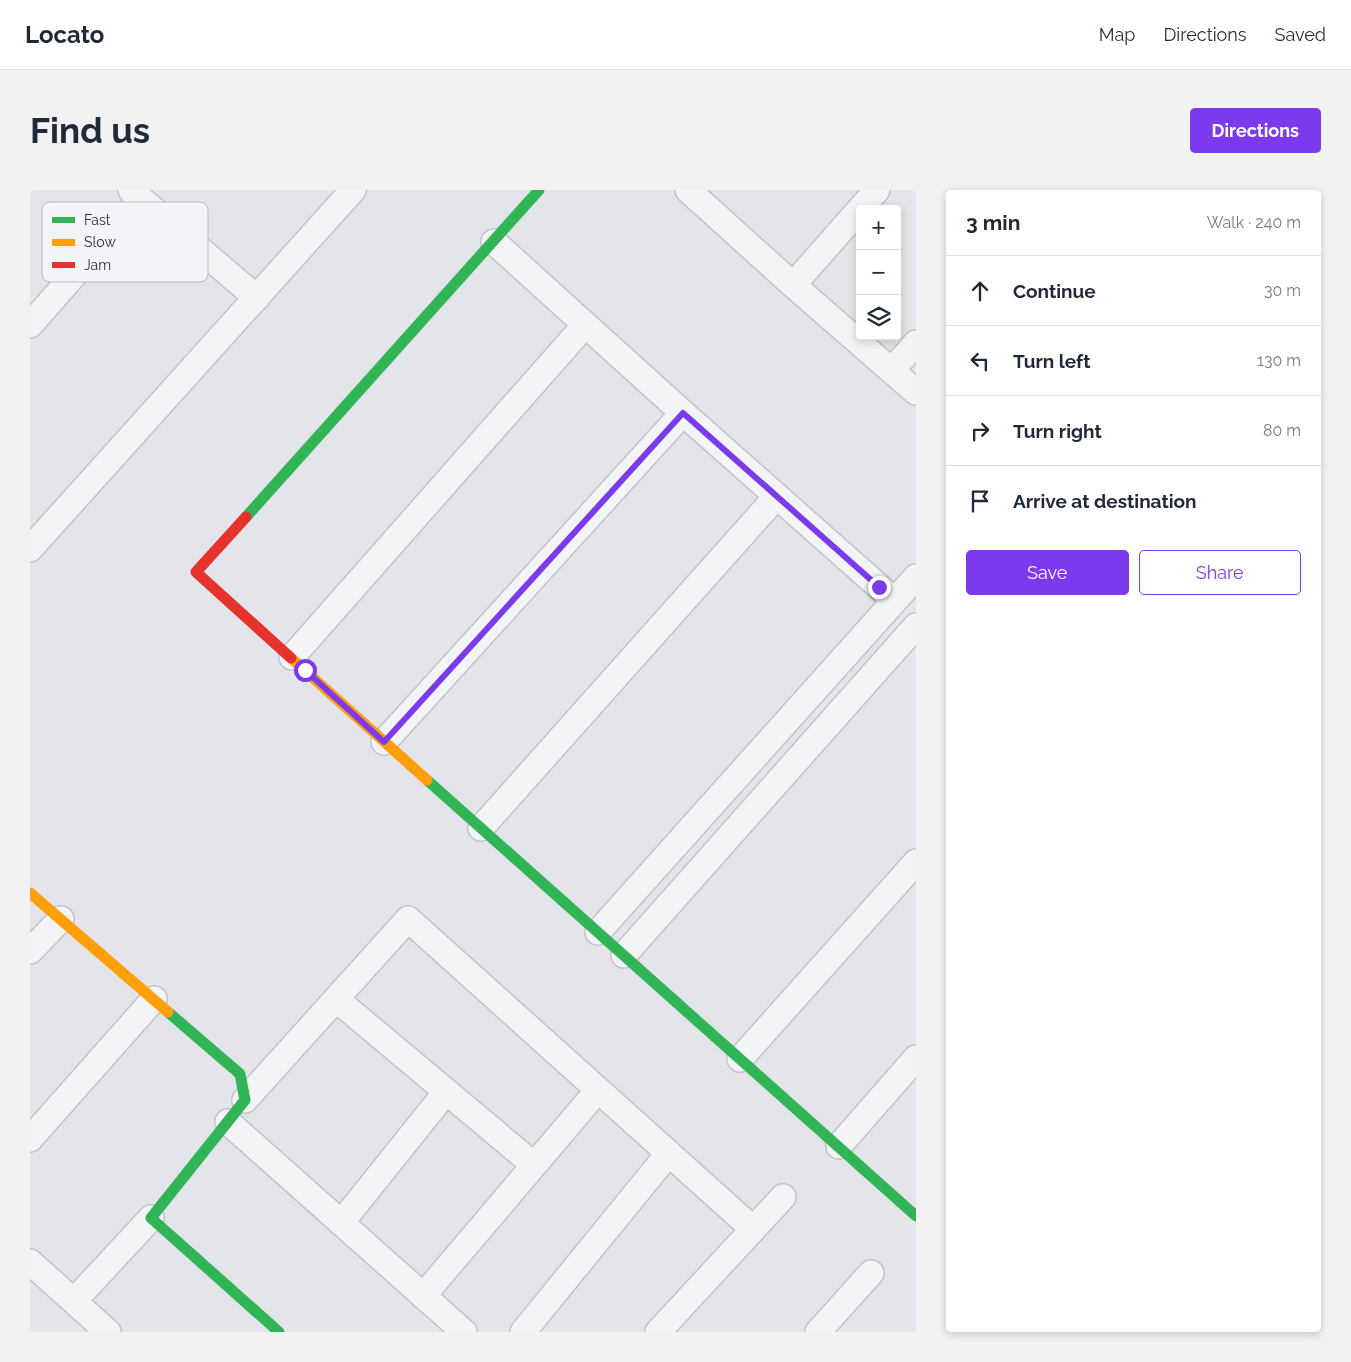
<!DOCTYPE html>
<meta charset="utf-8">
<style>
:root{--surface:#fff;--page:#f2f2f3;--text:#1f2937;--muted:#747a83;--line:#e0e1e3;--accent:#7c3aed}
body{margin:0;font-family:Raleway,sans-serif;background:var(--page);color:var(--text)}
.controls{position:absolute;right:15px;top:15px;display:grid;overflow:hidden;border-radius:5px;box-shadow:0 2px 8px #0003}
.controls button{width:45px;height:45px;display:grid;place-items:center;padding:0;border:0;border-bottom:1px solid var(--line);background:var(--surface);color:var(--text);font:25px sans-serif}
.stop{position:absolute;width:15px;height:15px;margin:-11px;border:4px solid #7c3aed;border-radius:50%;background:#fff}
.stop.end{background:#7c3aed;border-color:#fff;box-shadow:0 1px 5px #0008}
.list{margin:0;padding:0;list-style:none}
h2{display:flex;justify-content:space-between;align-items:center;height:65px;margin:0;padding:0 20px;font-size:21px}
h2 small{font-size:16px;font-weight:400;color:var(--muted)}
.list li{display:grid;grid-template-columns:32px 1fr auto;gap:15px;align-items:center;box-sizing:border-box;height:70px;padding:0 20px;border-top:1px solid var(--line)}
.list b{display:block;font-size:19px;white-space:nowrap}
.list em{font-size:16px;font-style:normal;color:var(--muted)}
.actions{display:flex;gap:10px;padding:15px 20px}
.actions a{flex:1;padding:11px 0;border:1px solid var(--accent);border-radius:5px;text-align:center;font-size:18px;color:var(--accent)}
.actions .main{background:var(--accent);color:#fff}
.icon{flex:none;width:28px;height:28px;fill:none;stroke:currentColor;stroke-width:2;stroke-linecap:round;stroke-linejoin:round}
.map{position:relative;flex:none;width:886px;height:1142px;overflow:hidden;border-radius:5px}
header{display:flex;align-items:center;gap:30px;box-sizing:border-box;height:70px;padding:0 25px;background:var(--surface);border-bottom:1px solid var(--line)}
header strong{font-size:24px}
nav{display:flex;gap:28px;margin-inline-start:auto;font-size:18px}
.intro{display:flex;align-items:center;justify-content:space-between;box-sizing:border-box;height:120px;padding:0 30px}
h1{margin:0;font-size:35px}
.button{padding:12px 22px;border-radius:5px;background:var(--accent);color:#fff;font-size:18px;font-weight:700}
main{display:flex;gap:30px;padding:0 30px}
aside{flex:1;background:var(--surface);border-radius:5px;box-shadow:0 2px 8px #0003}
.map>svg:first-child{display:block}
</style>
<header>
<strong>Locato</strong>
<nav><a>Map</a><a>Directions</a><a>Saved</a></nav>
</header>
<div class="intro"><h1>Find us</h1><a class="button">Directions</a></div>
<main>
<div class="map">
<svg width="886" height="1142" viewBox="0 0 886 1142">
<rect width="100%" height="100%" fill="#e4e5ea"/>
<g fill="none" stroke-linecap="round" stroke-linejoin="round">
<g stroke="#c2c3c8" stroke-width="28">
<path id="street" d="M658,0L763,95L886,202
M111,9L227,108
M830,19L847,0
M464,52L653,223L864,410
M763,95L830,19
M0,135L111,9L101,0
M862,180L886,153
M0,359L323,0
M262,467L555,135
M354,552L653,223
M451,638L747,306
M568,742L886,387
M0,761L31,729
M594,765L886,436
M306,809L504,975
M710,869L886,672
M215,910L378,729L723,1039
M198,932L434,1142
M0,949L124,809
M809,956L886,868
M311,1033L416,902
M0,1072L78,1142
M393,1106L568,900
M44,1111L121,1028
M493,1142L639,963
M628,1142L753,1007
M788,1142L841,1083"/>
</g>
<use href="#street" stroke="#f3f4f6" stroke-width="25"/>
<path stroke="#30b455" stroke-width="11" d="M216,327L509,0
M397,590L886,1026
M138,822L210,884L215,910L121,1028L249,1142"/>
<path stroke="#ff9f0a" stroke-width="11" d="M261,468L397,590
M0,703L138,822"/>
<path stroke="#e5322d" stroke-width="11" d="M216,327L166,382L261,468"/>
</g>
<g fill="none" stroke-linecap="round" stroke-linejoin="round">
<path stroke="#7c3aed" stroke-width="6" d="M275,480L354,552L653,223L849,397"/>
</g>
<rect x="12" y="12" width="166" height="80" rx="8" fill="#f2f4f8" stroke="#b5b9c2" stroke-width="1"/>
<rect x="22" y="27" width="23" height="6" fill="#30b455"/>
<rect x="22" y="49" width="23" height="7" fill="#ff9f0a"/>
<rect x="22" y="72" width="23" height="6" fill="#e5322d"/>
<g font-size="14" fill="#282f45">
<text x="54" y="35">Fast</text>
<text x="54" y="57">Slow</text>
<text x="54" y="80">Jam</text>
</g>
</svg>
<div class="controls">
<button>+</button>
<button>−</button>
<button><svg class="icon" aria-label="layers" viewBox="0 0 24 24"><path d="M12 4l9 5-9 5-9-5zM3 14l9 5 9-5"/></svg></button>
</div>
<div class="stop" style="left:275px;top:480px"></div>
<div class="stop end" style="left:849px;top:397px"></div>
</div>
<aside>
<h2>3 min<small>Walk · 240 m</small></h2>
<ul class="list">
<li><svg class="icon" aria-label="ahead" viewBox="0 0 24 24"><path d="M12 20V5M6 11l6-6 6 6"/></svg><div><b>Continue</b></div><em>30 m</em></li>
<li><svg class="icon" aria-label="left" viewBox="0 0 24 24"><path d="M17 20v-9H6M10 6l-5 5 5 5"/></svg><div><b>Turn left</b></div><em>130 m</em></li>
<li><svg class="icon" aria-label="right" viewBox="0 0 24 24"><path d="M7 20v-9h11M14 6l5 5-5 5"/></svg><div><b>Turn right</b></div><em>80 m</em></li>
<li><svg class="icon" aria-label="arrive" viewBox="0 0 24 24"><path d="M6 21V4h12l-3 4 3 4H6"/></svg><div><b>Arrive at destination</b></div></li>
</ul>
<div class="actions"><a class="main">Save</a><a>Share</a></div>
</aside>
</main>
